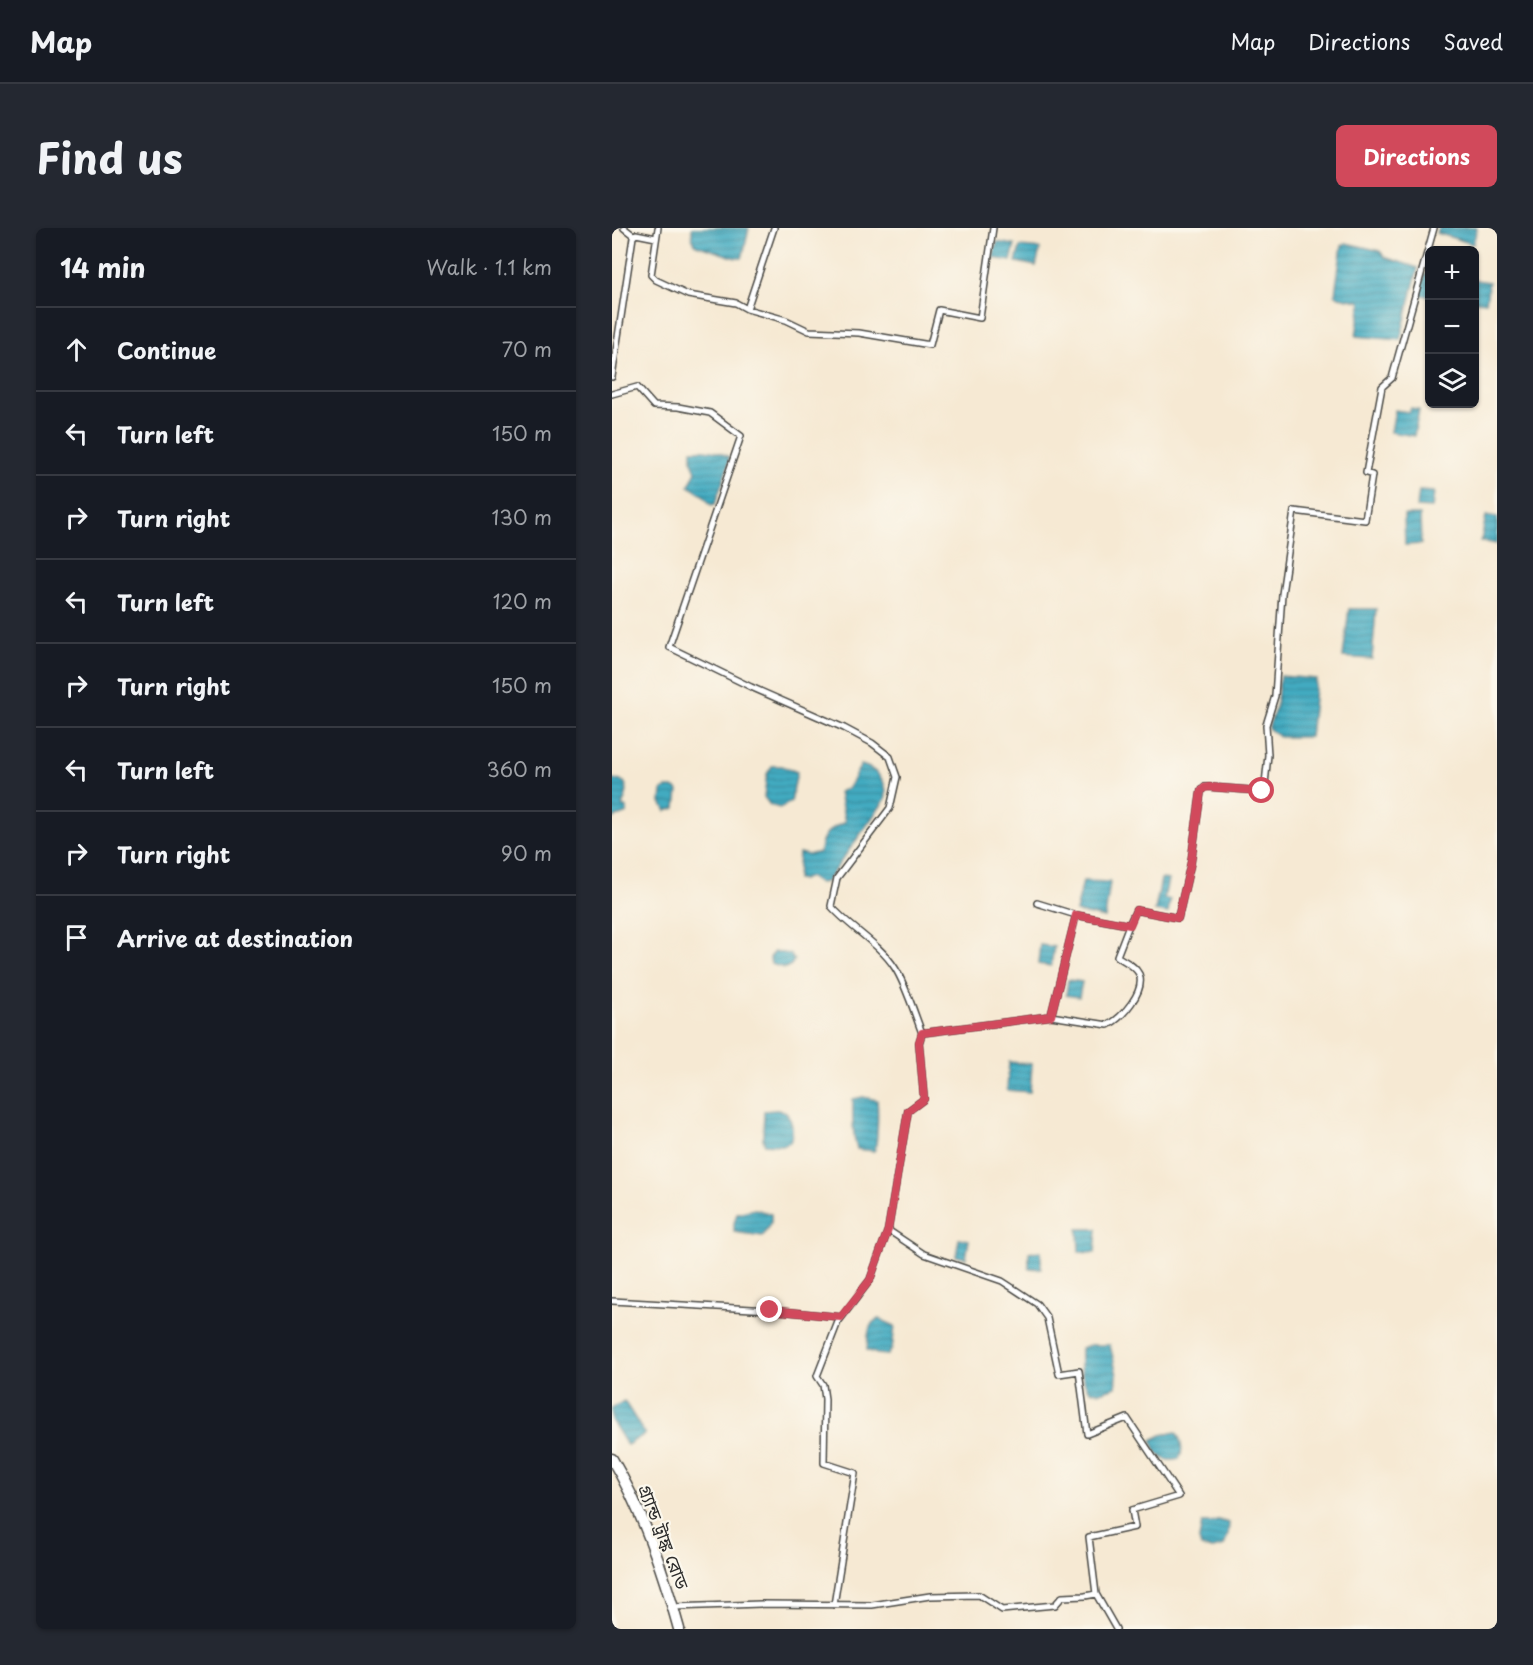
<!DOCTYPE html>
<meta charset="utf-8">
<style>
:root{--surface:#171b24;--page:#242831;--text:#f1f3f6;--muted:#9ea1a6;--line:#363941;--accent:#d1495b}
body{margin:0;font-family:"Playpen Sans","Noto Sans Bengali",sans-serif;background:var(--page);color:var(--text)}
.controls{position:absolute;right:18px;top:18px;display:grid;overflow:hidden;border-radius:9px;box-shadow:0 2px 4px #0004}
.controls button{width:54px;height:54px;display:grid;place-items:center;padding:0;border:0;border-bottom:2px solid var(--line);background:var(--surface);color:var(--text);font:30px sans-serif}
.stop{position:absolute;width:18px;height:18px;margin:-14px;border:4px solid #d1495b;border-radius:50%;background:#fff}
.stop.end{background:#d1495b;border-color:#fff;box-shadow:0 2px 6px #0008}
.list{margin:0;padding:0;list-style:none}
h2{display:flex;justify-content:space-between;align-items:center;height:78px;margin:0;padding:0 24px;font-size:26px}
h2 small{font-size:20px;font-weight:400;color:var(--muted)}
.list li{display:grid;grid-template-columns:39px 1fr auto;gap:18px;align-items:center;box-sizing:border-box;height:84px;padding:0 24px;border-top:2px solid var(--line)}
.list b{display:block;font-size:22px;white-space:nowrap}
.list em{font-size:20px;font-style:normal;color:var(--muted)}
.icon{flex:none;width:33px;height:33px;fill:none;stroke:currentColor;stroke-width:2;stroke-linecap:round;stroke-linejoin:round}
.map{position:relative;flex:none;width:885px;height:1401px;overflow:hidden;border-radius:9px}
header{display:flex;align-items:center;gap:36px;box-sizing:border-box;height:84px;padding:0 30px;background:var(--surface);border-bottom:2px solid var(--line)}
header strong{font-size:28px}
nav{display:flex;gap:33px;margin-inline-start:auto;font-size:21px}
.intro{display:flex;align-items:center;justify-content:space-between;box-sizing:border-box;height:144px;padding:0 36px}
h1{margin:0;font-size:42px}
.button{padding:15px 27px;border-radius:9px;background:var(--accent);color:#fff;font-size:21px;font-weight:700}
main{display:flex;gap:36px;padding:0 36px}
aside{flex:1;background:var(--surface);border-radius:9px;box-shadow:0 2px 4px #0004}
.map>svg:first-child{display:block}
</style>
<header>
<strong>Map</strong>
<nav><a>Map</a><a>Directions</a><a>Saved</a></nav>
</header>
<div class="intro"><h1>Find us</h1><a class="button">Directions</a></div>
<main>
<aside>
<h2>14 min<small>Walk · 1.1 km</small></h2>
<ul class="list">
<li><svg class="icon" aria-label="ahead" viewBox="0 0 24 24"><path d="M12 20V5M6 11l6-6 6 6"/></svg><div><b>Continue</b></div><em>70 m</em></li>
<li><svg class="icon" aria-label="left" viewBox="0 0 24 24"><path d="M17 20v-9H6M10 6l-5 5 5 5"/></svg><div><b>Turn left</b></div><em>150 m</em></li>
<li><svg class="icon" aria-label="right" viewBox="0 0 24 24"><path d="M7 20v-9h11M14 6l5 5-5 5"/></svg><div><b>Turn right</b></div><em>130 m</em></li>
<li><svg class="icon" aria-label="left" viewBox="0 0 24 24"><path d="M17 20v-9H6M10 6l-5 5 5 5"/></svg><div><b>Turn left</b></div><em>120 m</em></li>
<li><svg class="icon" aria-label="right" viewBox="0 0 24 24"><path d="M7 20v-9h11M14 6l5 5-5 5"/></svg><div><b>Turn right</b></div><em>150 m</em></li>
<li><svg class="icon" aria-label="left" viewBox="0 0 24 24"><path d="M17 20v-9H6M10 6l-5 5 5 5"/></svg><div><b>Turn left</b></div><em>360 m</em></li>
<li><svg class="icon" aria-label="right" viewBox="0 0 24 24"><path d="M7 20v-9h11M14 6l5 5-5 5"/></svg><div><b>Turn right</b></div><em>90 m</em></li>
<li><svg class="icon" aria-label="arrive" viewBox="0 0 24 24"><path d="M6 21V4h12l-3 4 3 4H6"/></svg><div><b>Arrive at destination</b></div></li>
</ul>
</aside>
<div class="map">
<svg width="885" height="1401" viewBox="0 0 885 1401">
<defs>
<pattern id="water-rules" width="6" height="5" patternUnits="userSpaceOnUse" patternTransform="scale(1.5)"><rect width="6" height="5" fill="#42abc1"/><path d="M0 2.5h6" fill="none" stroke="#378b9d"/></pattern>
</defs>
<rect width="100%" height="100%" fill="#fbf7ec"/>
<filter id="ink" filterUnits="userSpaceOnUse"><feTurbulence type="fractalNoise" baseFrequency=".0167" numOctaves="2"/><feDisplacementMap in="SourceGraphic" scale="12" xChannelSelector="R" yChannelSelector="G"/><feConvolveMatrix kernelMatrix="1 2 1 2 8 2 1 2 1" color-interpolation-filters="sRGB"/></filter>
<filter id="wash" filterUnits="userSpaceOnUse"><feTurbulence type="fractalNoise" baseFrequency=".008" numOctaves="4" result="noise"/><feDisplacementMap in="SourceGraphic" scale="24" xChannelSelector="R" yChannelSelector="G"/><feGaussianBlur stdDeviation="1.35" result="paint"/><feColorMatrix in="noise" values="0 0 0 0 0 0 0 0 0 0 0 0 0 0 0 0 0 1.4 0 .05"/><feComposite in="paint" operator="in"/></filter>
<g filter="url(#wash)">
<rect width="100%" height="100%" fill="#f6e9d3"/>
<path fill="url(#water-rules)" stroke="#366b76" stroke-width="1.5" d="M80,0H137L131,27L130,30H124L84,17L80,10Z
M827,0H865L861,16L825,5Z
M385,14L403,17L399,33L381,30Z
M734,15L768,23L772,29L806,40L788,112L744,108L749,75L747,73L727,69L723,66L730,18Z
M408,19L428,21L424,38L404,34Z
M813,46L817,47V68L807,67Z
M863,52L877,54L874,74L863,73Z
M799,180L807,182L802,208L779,204L783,182L797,184Z
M80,222C91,221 107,223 117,229L116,238L103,276L99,277L92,268L77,258L84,243L80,234Z
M807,263L822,264L820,280L805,279Z
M792,287H808L809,316L793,317Z
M874,288L885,289V316L869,313Z
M737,381H764L760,431L731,429Z
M668,448L704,451L698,509H668L656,500L664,479Z
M249,537C266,541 277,556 273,572L214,654L206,655L197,649L190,652L185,651L187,625L196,627L208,624C209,606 218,601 233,594L227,564L236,560Z
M160,538H170L185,544L179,574L168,580L158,577L152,569L155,546Z
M0,551L12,554C18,562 13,569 10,578L15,580V585L0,591Z
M54,560H63L66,563L64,580L54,583L49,574L50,562Z
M549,651L556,652L552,670L558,672L556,685L543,683Z
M471,653L498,654L493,690L464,684Z
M428,717L442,719L439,738L426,736Z
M162,724L178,726L182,732L179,737L173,740L159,736L158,730Z
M456,752L470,754L467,769L454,767Z
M397,834L420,836L418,864L395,862Z
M251,869L265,872C266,882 266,916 262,923L245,921C240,905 241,888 241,871Z
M165,882L174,884C180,893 182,904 178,914L170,917L153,916L151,911L152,883Z
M143,981L159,986V994L151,1008L122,1004V995L125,985Z
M466,1001H485L483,1025L467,1024Z
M347,1011L357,1012L354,1030L344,1028Z
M429,1023V1041L417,1040V1024Z
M267,1091L283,1098L280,1121L276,1127L265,1126L255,1122C256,1111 255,1094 267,1091Z
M478,1117H498L505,1147L504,1159L488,1164L479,1163C467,1153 469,1134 469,1120Z
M12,1173L33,1206L15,1217L0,1193V1180Z
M564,1204C569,1211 572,1224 567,1231C551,1235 543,1226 540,1212L549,1207Z
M607,1292L617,1295L616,1307L612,1318L601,1321L589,1319L587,1312L590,1295H600Z"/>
</g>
<g filter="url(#ink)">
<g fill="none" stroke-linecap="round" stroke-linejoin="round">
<g stroke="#494844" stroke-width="8">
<path id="street" d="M12,0L21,7
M46,0L39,47L44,52L76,67L124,75L135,81L174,92L197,103L247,105L318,117L327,82L368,90L381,0
M135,81L162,0
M0,149L21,9L24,6L44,10
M0,166L25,159L42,178L66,179L98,185L129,208L57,419L139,459L232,500L260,515L278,529L285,549L278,580L225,650L219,678C238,700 267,715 283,740C293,755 303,787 310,805L307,815L312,871L296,883L276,1002L312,1026L390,1053L425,1076L435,1090L447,1146L467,1143L475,1206L515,1190L567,1268L520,1282L523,1299L477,1309L484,1366L473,1368L450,1369L443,1377L390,1382L367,1367L318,1368L260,1377L149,1376L61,1379
M425,675L464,687
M439,788L496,797C510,790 534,763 527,746C522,736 512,734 505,728L517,697
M310,805L439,788L464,687L517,697L524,682L566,690L579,634L589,563L592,559H597L650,563L653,556L656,527L654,497L663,468L670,366L682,283L753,292L760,247L754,245L770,159L780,150L822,0
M0,1073L158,1082L229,1089
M484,1366L504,1401
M222,1377L243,1245L212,1235L213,1171L211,1157L205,1148L226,1094L258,1052L276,1002"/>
</g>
<g stroke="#494844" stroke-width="13">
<path id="highway" d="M0,1231C31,1283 51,1343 67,1401"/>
</g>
<use href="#street" stroke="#fff" stroke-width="5"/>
<use href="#highway" stroke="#fff" stroke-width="10"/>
</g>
</g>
<g fill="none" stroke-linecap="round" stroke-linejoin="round" filter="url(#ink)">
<path stroke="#d1495b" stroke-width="8" d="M158,1082L229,1089L258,1052L276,1002L296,883L312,871L307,814L310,805L439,788L464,687L518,697L524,682L566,690L579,634L589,563L592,560L597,559L650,563"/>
</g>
<g text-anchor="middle" stroke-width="4.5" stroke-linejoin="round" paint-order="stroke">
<g font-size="18" fill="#2b2b2b" stroke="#fbf7ec">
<text transform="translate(51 1309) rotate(69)" y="6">গ্র্যান্ড ট্রাঙ্ক রোড</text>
</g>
</g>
</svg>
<div class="controls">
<button>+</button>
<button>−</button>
<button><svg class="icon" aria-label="layers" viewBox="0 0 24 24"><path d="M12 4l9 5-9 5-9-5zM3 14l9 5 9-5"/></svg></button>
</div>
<div class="stop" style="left:650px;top:563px"></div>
<div class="stop end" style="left:158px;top:1082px"></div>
</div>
</main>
